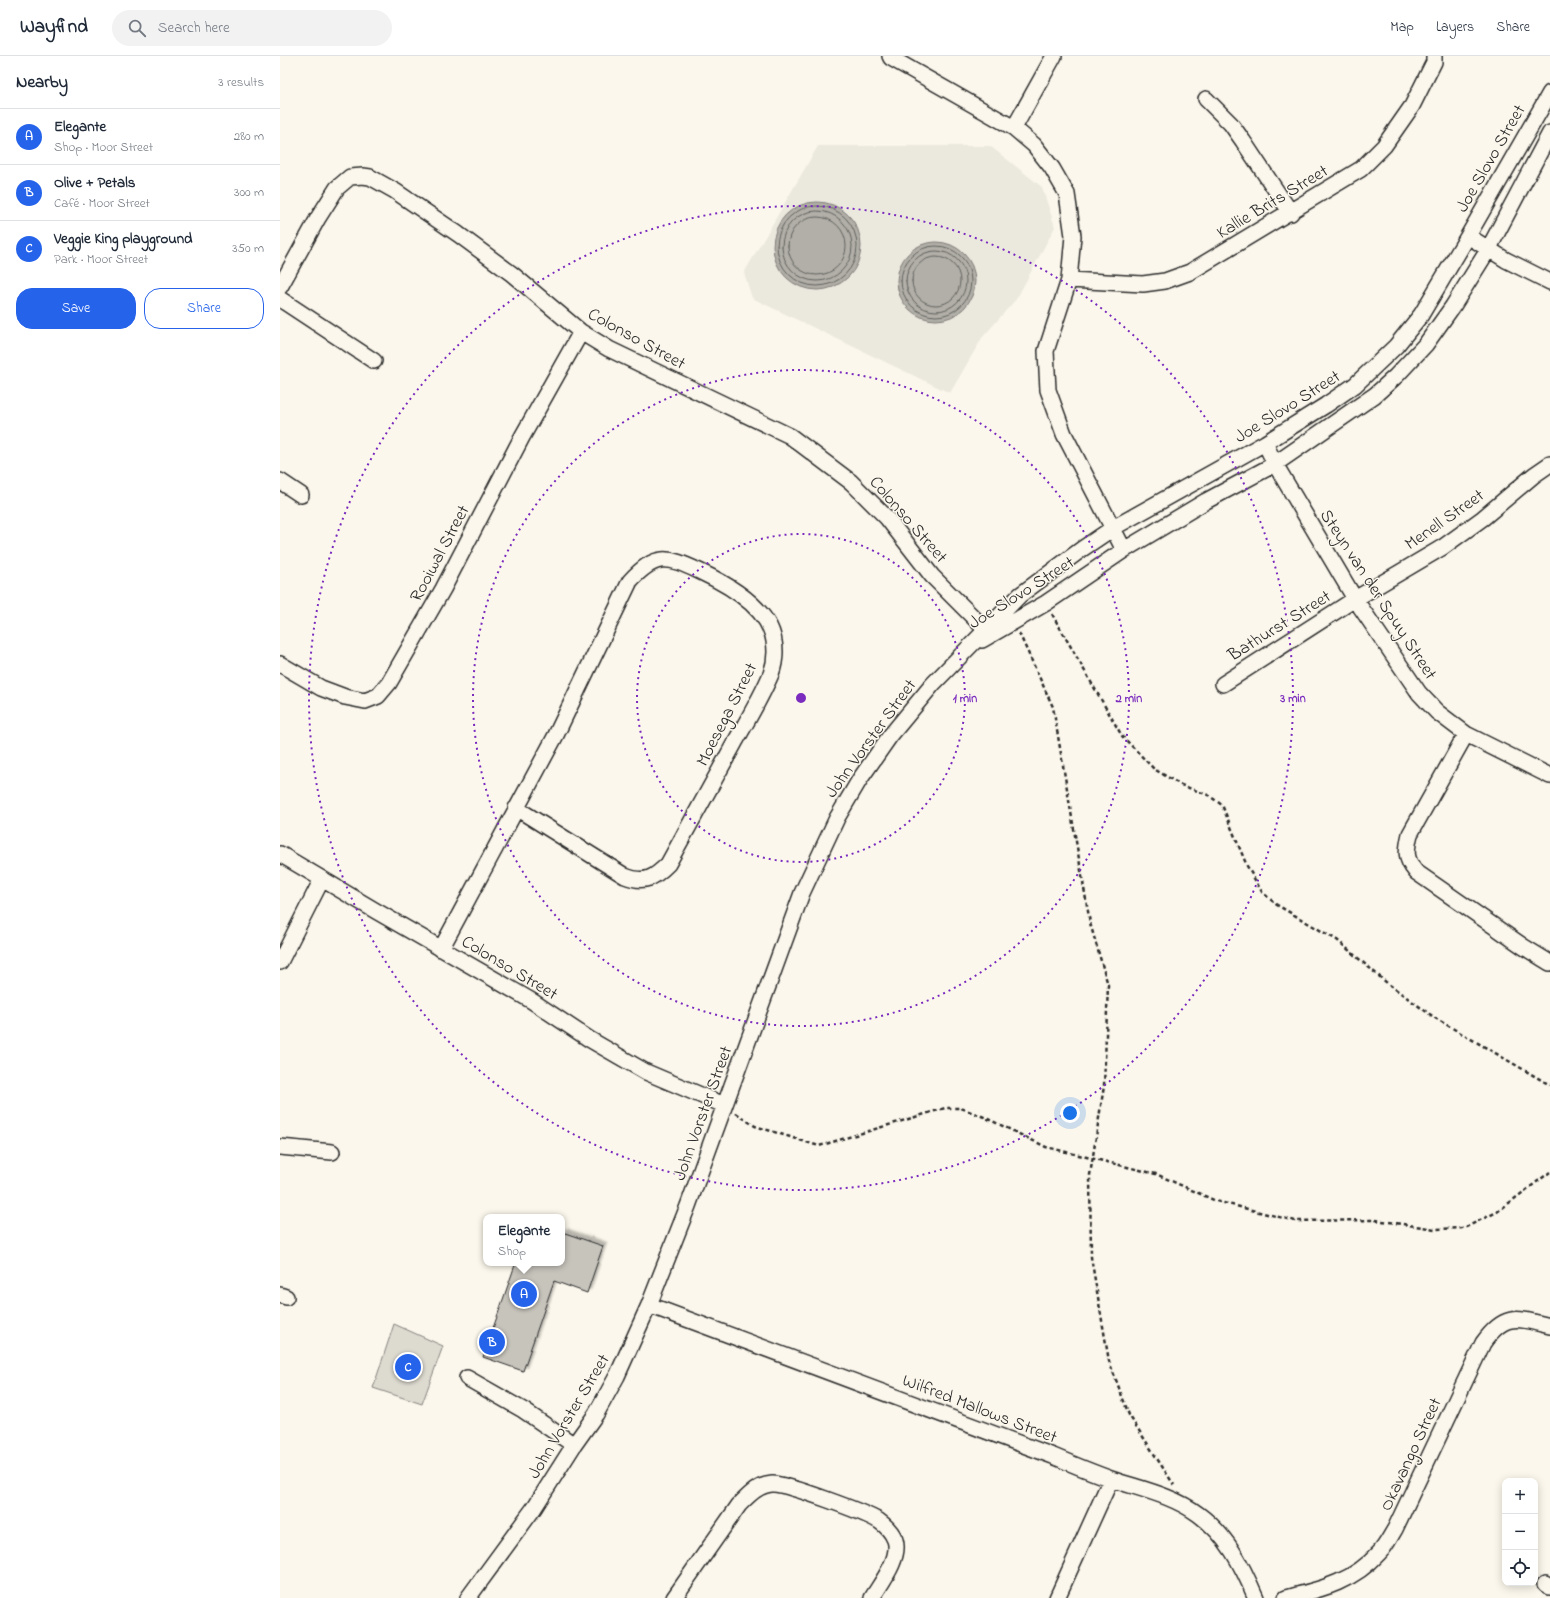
<!DOCTYPE html>
<meta charset="utf-8">
<style>
:root{--surface:#fff;--page:#f2f2f3;--text:#1f2937;--muted:#747a83;--line:#e0e1e3;--accent:#2563eb}
body{margin:0;font-family:"Indie Flower",sans-serif;background:var(--page);color:var(--text)}
.controls{position:absolute;right:12px;bottom:12px;display:grid;overflow:hidden;border-radius:8px;box-shadow:0 2px 10px #0003}
.controls button{width:36px;height:36px;display:grid;place-items:center;padding:0;border:0;border-bottom:1px solid var(--line);background:var(--surface);color:var(--text);font:20px sans-serif}
.you{position:absolute;left:790px;top:1057px;width:14px;height:14px;margin:-10px;border:3px solid #fff;border-radius:50%;background:#1a73e8;box-shadow:0 0 0 6px #1a73e833}
.badge{display:grid;place-items:center;width:26px;height:26px;border-radius:50%;background:var(--accent);color:#fff;font-size:13px;font-weight:700}
.pin{position:absolute;translate:-50% -50%;border:2px solid #fff;box-shadow:0 1px 4px #0006}
.popup{position:absolute;left:203px;top:1158px;width:82px;height:52px;box-sizing:border-box;display:grid;place-content:center;border-radius:8px;background:var(--surface);filter:drop-shadow(0 1px 3px #0005);font-size:13px;white-space:nowrap;color:var(--muted)}
.popup b{font-size:15px;color:var(--text)}
.popup::after{content:'';position:absolute;left:50%;top:100%;margin-left:-8px;border:8px solid transparent;border-top-color:var(--surface)}
.list{margin:0;padding:0;list-style:none}
h2{display:flex;justify-content:space-between;align-items:center;height:52px;margin:0;padding:0 16px;font-size:17px}
h2 small{font-size:13px;font-weight:400;color:var(--muted)}
.list li{display:grid;grid-template-columns:26px 1fr auto;gap:12px;align-items:center;box-sizing:border-box;height:56px;padding:0 16px;border-top:1px solid var(--line)}
.list b{display:block;font-size:15px;white-space:nowrap}
.list p{margin:0;font-size:13px;white-space:nowrap;color:var(--muted)}
.list em{font-size:13px;font-style:normal;color:var(--muted)}
.actions{display:flex;gap:8px;padding:12px 16px}
.actions a{flex:1;padding:9px 0;border:1px solid var(--accent);border-radius:16px;text-align:center;font-size:14px;color:var(--accent)}
.actions .main{background:var(--accent);color:#fff}
.icon{flex:none;width:22px;height:22px;fill:none;stroke:currentColor;stroke-width:2;stroke-linecap:round;stroke-linejoin:round}
.map{position:relative;flex:none;width:1270px;height:1542px;overflow:hidden}
header{display:flex;align-items:center;gap:24px;box-sizing:border-box;height:56px;padding:0 20px;background:var(--surface);border-bottom:1px solid var(--line)}
header strong{font-size:19px}
nav{display:flex;gap:22px;margin-inline-start:auto;font-size:14px}
.search{width:280px;height:36px;background:var(--page);display:flex;align-items:center;gap:10px;box-sizing:border-box;padding:0 14px;border-radius:22px;color:var(--muted);font-size:15px}
main{display:flex}
aside{flex:1;background:var(--surface)}
.map>svg:first-child{display:block}
</style>
<header>
<strong>Wayfind</strong>
<div class="search"><svg class="icon" aria-label="search" viewBox="0 0 24 24"><circle cx="10" cy="10" r="6"/><path d="M15 15l6 6"/></svg>Search here</div>
<nav><a>Map</a><a>Layers</a><a>Share</a></nav>
</header>
<main>
<aside>
<h2>Nearby<small>3 results</small></h2>
<ul class="list">
<li><span class="badge">A</span><div><b>Elegante</b><p>Shop · Moor Street</p></div><em>280 m</em></li>
<li><span class="badge">B</span><div><b>Olive + Petals</b><p>Café · Moor Street</p></div><em>300 m</em></li>
<li><span class="badge">C</span><div><b>Veggie King playground</b><p>Park · Moor Street</p></div><em>350 m</em></li>
</ul>
<div class="actions"><a class="main">Save</a><a>Share</a></div>
</aside>
<div class="map">
<svg width="1270" height="1542" viewBox="0 0 1270 1542">
<defs>
<filter id="shadow"><feDropShadow dx="3.5" dy="-3.5" stdDeviation="1" flood-color="#0004"/></filter>
</defs>
<rect width="100%" height="100%" fill="#fbf7ec"/>
<filter id="ink" filterUnits="userSpaceOnUse"><feTurbulence type="fractalNoise" baseFrequency=".025" numOctaves="2"/><feDisplacementMap in="SourceGraphic" scale="8" xChannelSelector="R" yChannelSelector="G"/><feConvolveMatrix kernelMatrix="1 2 1 2 8 2 1 2 1" color-interpolation-filters="sRGB"/></filter>
<g filter="url(#ink)">
<path fill="#ebe8de" d="M538,90H710L762,131L775,171L737,242L702,282L670,337L472,242L464,217Z"/>
<path fill="#dddad0" stroke="#84827e" d="M114,1268L163,1290L142,1348L93,1332Z"/>
<path fill="#b1afa7" stroke="#7b7a75" d="M493 190a44 44 0 1 1 88 0a44 44 0 1 1-88 0Z
M617 225a39 39 0 1 1 78 0a39 39 0 1 1-78 0Z"/>
<g fill="none" stroke-linecap="round" stroke-linejoin="round">
<path stroke="#61605d" stroke-width="1" d="M497 190a40 40 0 1 1 80 0a40 40 0 1 1-80 0Z
M502 190a35 35 0 1 1 70 0a35 35 0 1 1-70 0Z
M508 190a29 29 0 1 1 58 0a29 29 0 1 1-58 0Z
M621 225a35 35 0 1 1 70 0a35 35 0 1 1-70 0Z
M626 225a30 30 0 1 1 60 0a30 30 0 1 1-60 0Z
M632 225a24 24 0 1 1 48 0a24 24 0 1 1-48 0Z"/>
</g>
<path fill="#c7c4bc" stroke="#2b2b2b" filter="url(#shadow)" d="M282,1176L323,1190L307,1237L274,1225L243,1315L203,1301L235,1209L230,1207H282Z"/>
<g fill="none" stroke-linecap="round" stroke-linejoin="round">
<g stroke="#2b2b2b" stroke-width="18">
<path id="minor" d="M610,0L611,2L734,72L754,89L772,112L787,138L793,180L789,224L766,295L768,334L784,378L844,494
M926,43L951,68L963,85L1011,157
M734,72L774,0
M1188,180L1226,204L1270,226
M789,224L863,228L885,225L910,216L1081,113L1104,90L1132,50L1154,6V0
M0,231L38,162L57,132L70,121L83,120L90,121L115,135L178,178L232,218L301,276L329,293L510,380L571,426L607,462L652,520L711,579
M0,243L94,305
M985,387L995,408L1075,543L1139,637L1157,656L1186,678L1270,720
M0,425L21,439
M702,584L766,547L844,494L926,445L995,408L1095,339L1116,320L1146,288L1173,250L1208,194L1270,77
M0,608L41,632L65,641L85,645L98,640L109,627L163,533L242,381L301,276
M943,628L1075,543L1163,491L1203,462L1254,419L1270,408
M1186,678L1130,778C1126,795 1125,803 1136,816L1244,891L1270,907
M0,798L96,855L252,945L309,983L366,1016L444,1049
M161,893L276,679L350,525C376,497 387,500 419,515C447,528 489,551 494,585C496,596 495,607 491,618C481,642 467,665 454,688C432,728 410,768 388,808C374,822 365,828 345,820L236,752
M0,906L42,823
M0,1091L52,1096
M0,1239L6,1241
M369,1249C504,1299 639,1349 773,1400C792,1408 811,1416 831,1423C860,1433 892,1439 918,1458C947,1479 962,1509 976,1542
M187,1322L243,1354L294,1389
M1265,1528L1270,1531
M188,1542L254,1452L294,1389L316,1358L337,1320L369,1249L408,1150L522,837L557,762L580,723L610,680L653,628L740,539L802,493L833,472L985,387L1046,349L1075,329L1096,309L1116,290L1141,259L1188,180L1270,37
M394,1542L459,1449C469,1439 478,1429 492,1428C506,1427 586,1457 599,1465C606,1470 612,1476 615,1484C621,1502 601,1527 592,1542
M777,1542L831,1423
M1006,1542C1042,1533 1073,1526 1099,1497C1106,1490 1110,1481 1115,1473L1203,1287C1225,1256 1237,1262 1270,1270"/>
</g>
<path stroke="#2b2b2b" stroke-width="2.5" stroke-dasharray="4 3" stroke-linecap="butt" d="M772,558L842,680L874,713L901,729L928,739L942,749L967,810L982,836L997,849L1057,884L1107,927L1155,962L1270,1029
M739,577L773,651L810,867L828,929L824,1030L810,1119L811,1201L829,1305L849,1359L894,1429
M456,1057L475,1070L539,1090L665,1052H681L704,1061L766,1091L876,1118L936,1145L1015,1165L1096,1164L1155,1173L1184,1172L1217,1156L1270,1116"/>
<use href="#minor" stroke="#fbf7ec" stroke-width="15"/>
</g>
</g>
<g fill="none" stroke="#7b2cbf" stroke-width="2" stroke-dasharray="2 4">
<circle cx="521" cy="642" r="164"/>
<circle cx="521" cy="642" r="328"/>
<circle cx="521" cy="642" r="492"/>
</g>
<g text-anchor="middle" stroke-width="3" stroke-linejoin="round" paint-order="stroke">
<g font-size="18" fill="#2b2b2b" stroke="#fbf7ec">
<text transform="translate(1210 102) rotate(-60)" y="6">Joe Slovo Street</text>
<text transform="translate(992 145) rotate(-31)" y="6">Kallie Brits Street</text>
<text transform="translate(357 282) rotate(29)" y="6">Colonso Street</text>
<text transform="translate(1007 350) rotate(-32)" y="6">Joe Slovo Street</text>
<text transform="translate(629 463) rotate(49)" y="6">Colonso Street</text>
<text transform="translate(1164 463) rotate(-35)" y="6">Menell Street</text>
<text transform="translate(159 497) rotate(-62)" y="6">Rooiwal Street</text>
<text transform="translate(741 536) rotate(-32)" y="6">Joe Slovo Street</text>
<text transform="translate(1099 538) rotate(57)" y="6">Steyn van der Spuy Street</text>
<text transform="translate(999 569) rotate(-32)" y="6">Bathurst Street</text>
<text transform="translate(446 658) rotate(-63)" y="6">Moesega Street</text>
<text transform="translate(590 682) rotate(-54)" y="6">John Vorster Street</text>
<text transform="translate(230 911) rotate(31)" y="6">Colonso Street</text>
<text transform="translate(422 1057) rotate(-70)" y="6">John Vorster Street</text>
<text transform="translate(700 1352) rotate(21)" y="6">Wilfred Mallows Street</text>
<text transform="translate(288 1360) rotate(-59)" y="6">John Vorster Street</text>
<text transform="translate(1130 1398) rotate(-65)" y="6">Okavango Street</text>
</g>
</g>
<circle cx="521" cy="642" r="6" fill="#7b2cbf" stroke="#fbf7ec" stroke-width="2"/>
<g font-size="12" text-anchor="middle" font-weight="bold" fill="#7b2cbf" stroke="#fbf7ec" stroke-width="3" stroke-linejoin="round" paint-order="stroke">
<text x="685" y="646">1 min</text>
<text x="849" y="646">2 min</text>
<text x="1013" y="646">3 min</text>
</g>
</svg>
<div class="controls">
<button>+</button>
<button>−</button>
<button><svg class="icon" aria-label="locate" viewBox="0 0 24 24"><circle cx="12" cy="12" r="6"/><path d="M12 2v4M12 18v4M2 12h4M18 12h4"/></svg></button>
</div>
<div class="you"></div>
<div class="pin badge" style="left:244px;top:1238px">A</div>
<div class="popup"><b>Elegante</b>Shop</div>
<div class="pin badge" style="left:212px;top:1286px">B</div>
<div class="pin badge" style="left:128px;top:1311px">C</div>
</div>
</main>
